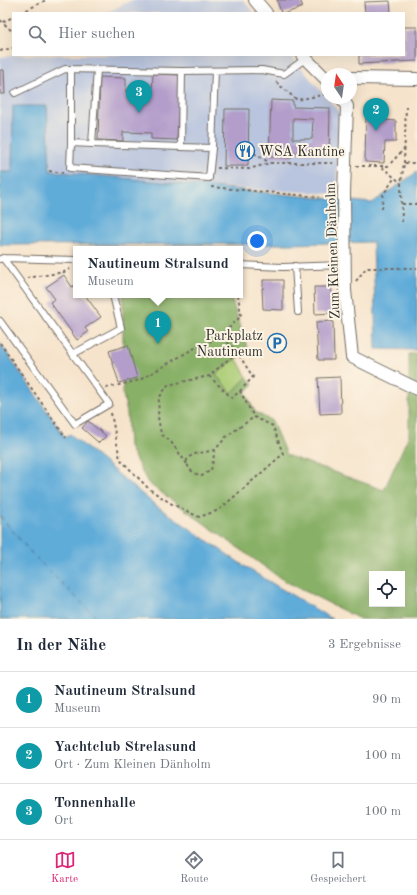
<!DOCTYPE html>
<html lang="de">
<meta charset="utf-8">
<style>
:root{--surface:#fff;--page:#f2f2f3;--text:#1f2937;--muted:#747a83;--line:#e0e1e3;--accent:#db2777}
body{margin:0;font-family:"Old Standard TT",serif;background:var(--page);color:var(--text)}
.controls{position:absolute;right:12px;bottom:12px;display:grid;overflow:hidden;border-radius:0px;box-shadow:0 4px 16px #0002}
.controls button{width:36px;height:36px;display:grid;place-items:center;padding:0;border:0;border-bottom:1px solid var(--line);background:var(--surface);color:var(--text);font:20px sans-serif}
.compass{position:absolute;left:321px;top:68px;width:36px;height:36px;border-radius:50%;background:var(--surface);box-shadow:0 4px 16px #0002;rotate:347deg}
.you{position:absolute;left:257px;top:241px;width:14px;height:14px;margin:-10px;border:3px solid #fff;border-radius:50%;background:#1a73e8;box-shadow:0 0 0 6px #1a73e833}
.badge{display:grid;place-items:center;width:26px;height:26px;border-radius:50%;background:var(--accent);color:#fff;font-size:13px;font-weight:700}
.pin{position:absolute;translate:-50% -33px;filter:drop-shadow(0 1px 2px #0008)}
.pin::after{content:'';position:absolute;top:21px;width:14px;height:12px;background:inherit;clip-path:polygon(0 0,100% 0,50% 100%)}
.popup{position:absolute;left:73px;top:246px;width:170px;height:52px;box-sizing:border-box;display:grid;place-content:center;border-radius:0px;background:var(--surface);filter:drop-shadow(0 1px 3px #0005);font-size:13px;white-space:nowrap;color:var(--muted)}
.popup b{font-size:15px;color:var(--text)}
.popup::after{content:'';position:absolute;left:50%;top:100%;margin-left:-8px;border:8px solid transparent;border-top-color:var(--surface)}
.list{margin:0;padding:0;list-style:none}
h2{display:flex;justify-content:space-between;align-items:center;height:52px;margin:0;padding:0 16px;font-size:17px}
h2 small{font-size:13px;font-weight:400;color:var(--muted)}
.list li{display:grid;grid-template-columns:26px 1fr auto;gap:12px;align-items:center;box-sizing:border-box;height:56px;padding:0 16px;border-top:1px solid var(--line)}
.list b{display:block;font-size:15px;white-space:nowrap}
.list p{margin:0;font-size:13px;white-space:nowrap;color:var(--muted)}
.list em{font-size:13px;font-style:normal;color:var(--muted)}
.icon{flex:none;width:22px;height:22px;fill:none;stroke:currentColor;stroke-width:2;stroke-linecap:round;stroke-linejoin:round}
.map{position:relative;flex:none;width:417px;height:619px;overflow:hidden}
.search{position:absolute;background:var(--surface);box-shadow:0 4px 16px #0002;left:12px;right:12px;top:12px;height:44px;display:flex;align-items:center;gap:10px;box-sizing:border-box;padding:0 14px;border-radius:0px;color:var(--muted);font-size:15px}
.sheet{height:220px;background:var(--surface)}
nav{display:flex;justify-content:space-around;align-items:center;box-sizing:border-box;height:56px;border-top:1px solid var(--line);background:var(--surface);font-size:11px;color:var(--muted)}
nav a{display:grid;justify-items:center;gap:2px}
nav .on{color:var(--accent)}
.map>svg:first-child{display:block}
</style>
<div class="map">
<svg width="417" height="619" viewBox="0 0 417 619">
<rect width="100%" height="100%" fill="#fcf5e5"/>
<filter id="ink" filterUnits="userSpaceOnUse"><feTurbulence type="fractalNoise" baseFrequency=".025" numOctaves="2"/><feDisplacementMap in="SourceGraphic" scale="8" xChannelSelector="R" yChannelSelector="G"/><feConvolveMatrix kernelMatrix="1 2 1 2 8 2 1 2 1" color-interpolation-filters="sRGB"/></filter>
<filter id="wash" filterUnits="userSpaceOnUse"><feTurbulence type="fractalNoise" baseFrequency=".012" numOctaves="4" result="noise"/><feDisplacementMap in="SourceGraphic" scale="16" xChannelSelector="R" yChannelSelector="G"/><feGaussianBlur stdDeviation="0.9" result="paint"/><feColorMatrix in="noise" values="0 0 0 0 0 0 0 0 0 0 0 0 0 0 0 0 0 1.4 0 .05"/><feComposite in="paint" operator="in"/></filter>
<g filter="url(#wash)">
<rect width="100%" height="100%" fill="#f6e3cb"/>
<path fill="#b9c5de" d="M132,0H243L254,13H106Z
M21,55H290L339,112L336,194L0,174V57Z"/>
<path fill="#abcc75" stroke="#6b7c50" d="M236,358L247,377L232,393L216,375Z"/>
<path fill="#88b066" stroke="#5a6e48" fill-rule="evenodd" d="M123,295H230L249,353L236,358L216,375L232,393L247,377L253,385L245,392L255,412L272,421L286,455L384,490L409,435V354H417V619H360L283,580L148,483L129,447L127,413L123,394ZM372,574H402V604H372Z"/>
<path fill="#60acd9" stroke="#466c82" d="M13,106H47L50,171L372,203L417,172V350L376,349L373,242L289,244L0,245V172H12Z
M0,343L65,437L70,434L154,504L250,570L332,619H0Z"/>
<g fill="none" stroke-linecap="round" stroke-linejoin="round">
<path stroke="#3e5868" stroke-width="1" stroke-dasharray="5 4" stroke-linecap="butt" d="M0,516L34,556L98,619"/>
</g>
<g id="blocks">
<path fill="#b39ecb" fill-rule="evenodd" d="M277,0H300L303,7L286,13H281Z
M390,1L391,13H365L364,2Z
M404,27H417V61L359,64V55H404Z
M0,70H4L5,94H0Z
M153,74L180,75L177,140L151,139V133L123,132V141L98,140L100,77L126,78V92L152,93Z
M271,100L293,101V107L330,108L329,155L292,153V158L269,157ZM293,118L313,119L312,139H293Z
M225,109H249L248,166H224Z
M366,114L386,115V120L396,121V142H385L384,163L365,162Z
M64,275L72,287L76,284V295H85L101,317L85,328L88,332L77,340L50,302L55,299L46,287Z
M263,280H283V310L263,309L262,288L263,289Z
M314,287H331L333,313L315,314Z
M333,321L334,360H318L316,322Z
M128,345L137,378L119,383L109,351Z
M340,377L341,413L320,414L318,378Z
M88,421L106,436L99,443L82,428Z"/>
</g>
</g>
<g filter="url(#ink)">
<use href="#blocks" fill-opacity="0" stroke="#726b63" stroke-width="1"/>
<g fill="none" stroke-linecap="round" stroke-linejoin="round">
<g stroke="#726b63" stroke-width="8">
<path id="service" d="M71,69V143
M97,69L92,144L212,148L215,71
M15,93L65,69L182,71L262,70L284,74L305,59
M92,144L71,143L70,168L209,178L212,148
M181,147L182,71
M0,259L3,258L76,260
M240,265L283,267L345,265
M295,266L298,312
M0,321L75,424L109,404L3,258
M73,354L121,328L113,295"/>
</g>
<g stroke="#726b63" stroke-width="14">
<path id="minor" d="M255,0L266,13
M302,55L327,80
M351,78L417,79
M341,98L347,106L344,193L345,290L352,357L417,389"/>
</g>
<path stroke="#726b63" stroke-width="2" stroke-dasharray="3 3" stroke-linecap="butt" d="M21,13L46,0
M0,20L13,32
M3,22L13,17
M0,51L13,48
M276,82L297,100L327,94
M249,150L270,163
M404,163L406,107
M356,166H388L405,148
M382,167L401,183
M217,168L249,169L270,163H334
M49,171L63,173
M211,187L319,197
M402,204H417
M382,209L383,195L395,177
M402,222L401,183L404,163H417
M27,278L64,272L70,269
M356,281L366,268H417
M0,343L66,438
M209,376L232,398L240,391L253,377L237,352L221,336
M106,388L140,380L191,350L221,336L241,316L238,295
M111,413L120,459L149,489L172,504L199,517L219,510L283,454L273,426L254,417L240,391
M215,450L195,454L187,458C186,469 193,473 202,476L211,470L215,450L227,436L254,417
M187,464L171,442L161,434L158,417L159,398L168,385L209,376L237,352"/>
<use href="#service" stroke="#fff" stroke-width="6"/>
<use href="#minor" stroke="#fff" stroke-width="12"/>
</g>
</g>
<defs>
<g id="restaurant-ring" transform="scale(1)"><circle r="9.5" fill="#fcf5e5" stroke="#1f6fb2" stroke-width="1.5"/><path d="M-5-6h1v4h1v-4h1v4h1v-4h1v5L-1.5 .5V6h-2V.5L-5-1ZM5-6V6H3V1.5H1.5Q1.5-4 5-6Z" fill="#1f6fb2"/></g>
<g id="parking-ring" transform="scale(1)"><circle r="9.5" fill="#fcf5e5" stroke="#1f6fb2" stroke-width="1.5"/><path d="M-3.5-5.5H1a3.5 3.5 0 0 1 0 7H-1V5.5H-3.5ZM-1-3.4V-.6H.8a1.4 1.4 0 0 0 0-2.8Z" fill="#1f6fb2"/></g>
</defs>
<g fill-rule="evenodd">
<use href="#restaurant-ring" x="245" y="151"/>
<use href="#parking-ring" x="277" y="343"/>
</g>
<g text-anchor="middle" stroke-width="4" stroke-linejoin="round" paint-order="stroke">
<g font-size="14" fill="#2b2b2b" stroke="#fcf5e5" text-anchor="start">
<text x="259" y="156">WSA Kantine</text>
<text x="263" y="340" text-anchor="end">Parkplatz<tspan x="263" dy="16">Nautineum</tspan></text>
</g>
<g font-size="14" fill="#2b2b2b" stroke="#fcf5e5">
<text transform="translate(332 251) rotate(-92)" y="5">Zum Kleinen Dänholm</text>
</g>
</g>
</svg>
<div class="controls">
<button><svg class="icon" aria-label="locate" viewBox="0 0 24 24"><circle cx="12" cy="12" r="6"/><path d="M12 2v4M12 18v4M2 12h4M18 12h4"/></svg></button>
</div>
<svg class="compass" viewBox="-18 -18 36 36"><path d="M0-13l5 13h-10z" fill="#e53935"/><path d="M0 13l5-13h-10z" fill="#747a83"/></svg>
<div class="you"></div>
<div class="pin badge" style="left:158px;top:344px;background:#0f9aa8">1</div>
<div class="popup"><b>Nautineum Stralsund</b>Museum</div>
<div class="pin badge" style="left:376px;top:131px;background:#0f9aa8">2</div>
<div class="pin badge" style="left:139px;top:113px;background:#0f9aa8">3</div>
<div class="search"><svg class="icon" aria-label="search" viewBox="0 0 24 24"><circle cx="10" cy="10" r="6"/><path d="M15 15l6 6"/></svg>Hier suchen</div>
</div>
<section class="sheet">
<h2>In der Nähe<small>3 Ergebnisse</small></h2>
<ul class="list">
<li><span class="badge" style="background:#0f9aa8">1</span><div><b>Nautineum Stralsund</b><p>Museum</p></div><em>90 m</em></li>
<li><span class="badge" style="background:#0f9aa8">2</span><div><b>Yachtclub Strelasund</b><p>Ort · Zum Kleinen Dänholm</p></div><em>100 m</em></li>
<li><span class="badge" style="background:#0f9aa8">3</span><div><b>Tonnenhalle</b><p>Ort</p></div><em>100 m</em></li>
</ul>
</section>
<nav>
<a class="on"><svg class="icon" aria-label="map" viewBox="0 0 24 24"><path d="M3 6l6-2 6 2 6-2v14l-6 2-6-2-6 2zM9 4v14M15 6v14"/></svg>Karte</a>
<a><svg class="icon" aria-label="directions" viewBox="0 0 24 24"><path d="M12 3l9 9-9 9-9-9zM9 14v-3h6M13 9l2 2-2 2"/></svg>Route</a>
<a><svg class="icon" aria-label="saved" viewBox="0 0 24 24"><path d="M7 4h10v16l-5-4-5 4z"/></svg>Gespeichert</a>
</nav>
